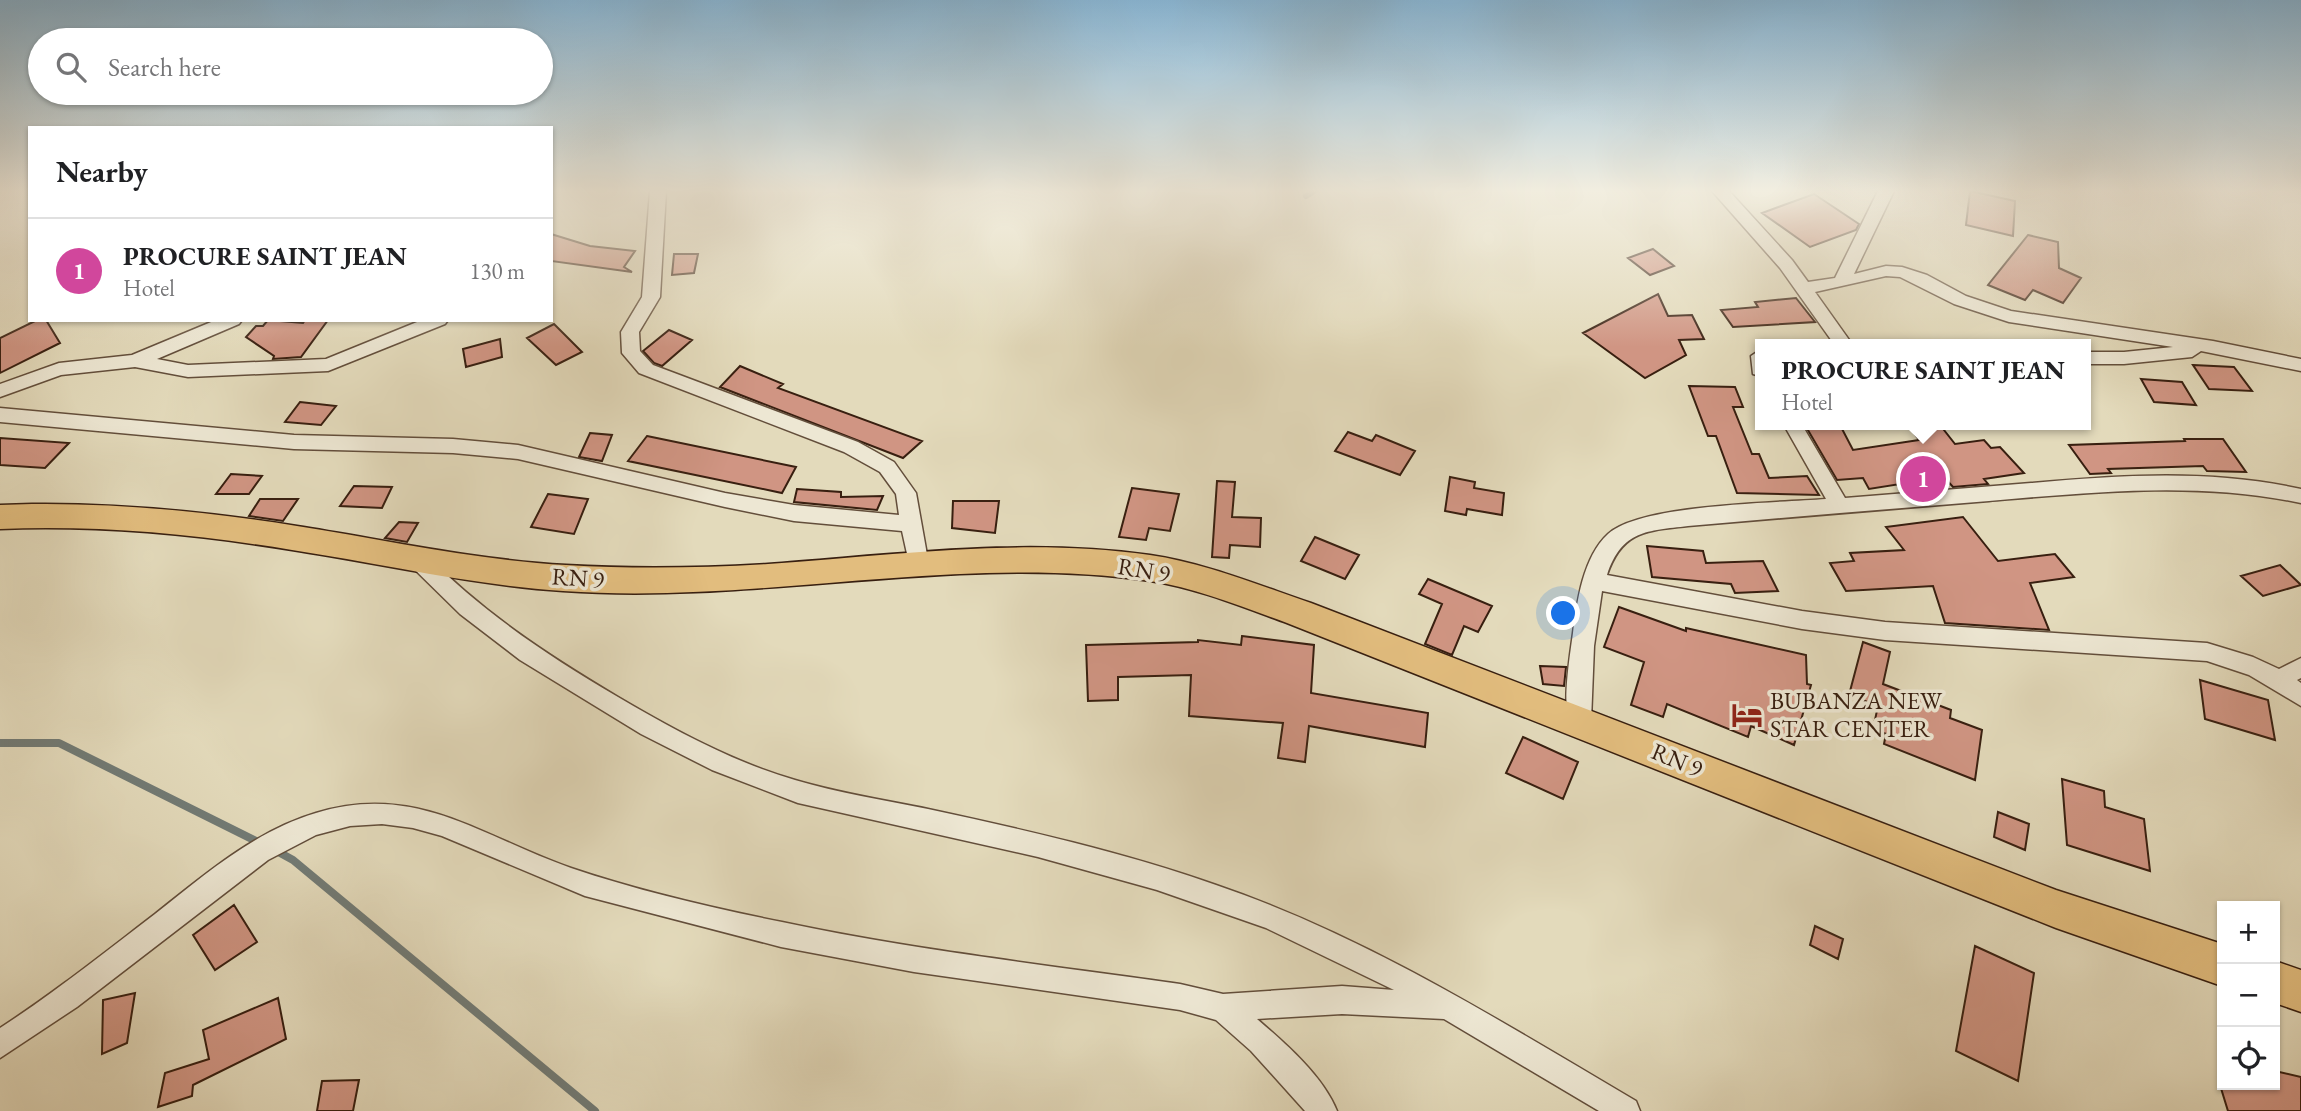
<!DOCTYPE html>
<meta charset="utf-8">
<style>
:root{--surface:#fff;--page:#f6f6f6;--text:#202124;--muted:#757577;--line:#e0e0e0;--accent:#db2777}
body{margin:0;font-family:"EB Garamond",serif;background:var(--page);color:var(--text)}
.controls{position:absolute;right:21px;bottom:21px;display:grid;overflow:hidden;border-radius:0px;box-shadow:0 2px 5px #0004}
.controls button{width:63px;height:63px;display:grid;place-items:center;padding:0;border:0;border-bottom:2px solid var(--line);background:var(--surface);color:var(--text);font:35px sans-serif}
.you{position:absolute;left:1564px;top:614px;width:24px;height:24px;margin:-18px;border:5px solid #fff;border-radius:50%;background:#1a73e8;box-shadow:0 0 0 10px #1a73e833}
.badge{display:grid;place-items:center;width:46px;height:46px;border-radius:50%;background:var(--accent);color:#fff;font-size:23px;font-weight:700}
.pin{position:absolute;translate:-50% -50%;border:4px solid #fff;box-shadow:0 2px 7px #0006}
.popup{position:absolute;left:1755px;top:339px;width:336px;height:91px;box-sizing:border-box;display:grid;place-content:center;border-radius:0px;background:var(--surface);filter:drop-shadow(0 2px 5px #0005);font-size:23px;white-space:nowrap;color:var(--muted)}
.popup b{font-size:26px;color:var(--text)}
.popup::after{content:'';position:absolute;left:50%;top:100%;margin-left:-14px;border:14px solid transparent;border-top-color:var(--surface)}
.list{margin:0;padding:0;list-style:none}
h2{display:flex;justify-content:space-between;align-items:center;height:91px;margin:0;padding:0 28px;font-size:30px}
h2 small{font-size:23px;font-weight:400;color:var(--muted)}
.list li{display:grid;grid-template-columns:46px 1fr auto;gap:21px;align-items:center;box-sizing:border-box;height:105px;padding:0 28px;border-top:2px solid var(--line)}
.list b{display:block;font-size:26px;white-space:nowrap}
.list p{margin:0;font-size:23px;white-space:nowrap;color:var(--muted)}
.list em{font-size:23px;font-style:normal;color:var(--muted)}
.icon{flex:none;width:38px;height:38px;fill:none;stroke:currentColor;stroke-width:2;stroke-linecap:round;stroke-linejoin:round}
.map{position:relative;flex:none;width:2301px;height:1111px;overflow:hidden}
.search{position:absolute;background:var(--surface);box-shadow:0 2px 5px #0004;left:28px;top:28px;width:525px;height:77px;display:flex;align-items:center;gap:18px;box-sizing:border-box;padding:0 24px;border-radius:38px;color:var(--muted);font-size:26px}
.panel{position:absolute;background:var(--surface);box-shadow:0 2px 5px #0004;left:28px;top:126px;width:525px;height:196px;border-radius:0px}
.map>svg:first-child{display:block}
</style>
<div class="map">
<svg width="2301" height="1111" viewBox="0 0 2301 1111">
<rect width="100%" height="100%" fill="#e3dabb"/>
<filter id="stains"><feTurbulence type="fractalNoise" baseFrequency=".00286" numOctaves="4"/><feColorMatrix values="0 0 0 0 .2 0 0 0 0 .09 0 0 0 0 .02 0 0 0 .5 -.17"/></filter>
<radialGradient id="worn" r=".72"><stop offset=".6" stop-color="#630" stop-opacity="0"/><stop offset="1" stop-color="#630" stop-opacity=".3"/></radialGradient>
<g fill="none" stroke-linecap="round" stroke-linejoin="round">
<path stroke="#727b75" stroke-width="6" d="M1306,196L1314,191"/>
<path stroke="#727b75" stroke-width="8" d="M0,743H59L262,844
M273,849L293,860L595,1111"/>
</g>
<path fill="#d09583" stroke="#381f10" stroke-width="2" d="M1970,191L2015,201L2013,236L1966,225Z
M1814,194L1859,224L1856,230L1810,247L1762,213Z
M551,234L590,246L635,251L624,267L632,272L551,261Z
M2028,235L2058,242L2059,268L2081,278L2063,303L2033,290L2025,300L1988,285Z
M1653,249L1674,266L1650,275L1628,258Z
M674,254H698L694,273L672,275Z
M1658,294L1668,316L1692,315L1704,339L1679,340L1686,355L1645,378L1583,333Z
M1796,298L1815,322L1733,327L1721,310L1758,307L1755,302Z
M37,320H46L60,343L0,373V338Z
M268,320L303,323L305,320H328L301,357L273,359L274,356L246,337L256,326H263Z
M554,324L582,352L556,365L527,338Z
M669,330L692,340L662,366L654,363L643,351Z
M500,339L502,357L466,367L463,349Z
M2193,365L2234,367L2252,391L2209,389Z
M740,366L783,384L778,388L922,441L903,458L720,387Z
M2141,379L2182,382L2196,405L2154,402Z
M1689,386L1735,387L1743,407H1733L1752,454H1759L1769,478L1807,476L1819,495L1737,493L1716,436H1708Z
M300,402L336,406L321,425L285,422Z
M1805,425H1840L1853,450L1919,440L1908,425H1940L1955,444L1984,440L1991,448L2000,447L2024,473L1984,479L1988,484L1953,487L1944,477L1869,489L1863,478L1837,480Z
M1348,432L1372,441L1376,435L1415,451L1400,475L1335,451Z
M590,433L612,435L602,461L579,457Z
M647,436L796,467L782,493L628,461Z
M0,438L69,443L45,468L0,465Z
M2184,439H2223L2246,472L2207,471L2203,466L2108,469L2111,473L2090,474L2069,445L2185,441Z
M231,474L262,476L249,494H216Z
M1450,477L1475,482L1474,488L1504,493L1502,515L1467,509L1466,515L1445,511Z
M1217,481L1235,482L1232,517L1261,518L1260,547L1230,545L1229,558L1212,557Z
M354,486L392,487L382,508L340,506Z
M1132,488L1179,494L1170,531L1149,528L1146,540L1119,537Z
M797,489L841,492V497L883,496L877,510L794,502Z
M548,494L588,499L574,534L531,527Z
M260,499H298L283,521L249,516Z
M953,501H999L995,533L952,528Z
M1963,517L1998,561L2055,554L2074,577L2030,583L2049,630L1945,623L1933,586L1846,591L1830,563L1854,561L1850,553L1904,550L1886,527Z
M399,522L418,523L407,542L385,538Z
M1315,537L1359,555L1345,579L1301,561Z
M1647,546L1703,551L1706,563L1763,561L1778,591L1735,593L1731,584L1652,577Z
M2280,565L2301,585L2263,596L2241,576Z
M1428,579L1492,606L1478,632L1464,626L1452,655L1425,644L1442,604L1419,594Z
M1619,607L1686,631V628L1806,655L1807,684L1811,685L1794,745L1751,726L1748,737L1667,704L1663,717L1631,705L1644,662L1604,647Z
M1242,636L1314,645L1311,693L1428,713L1425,747L1309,726L1305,762L1278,758L1283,723L1189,716L1191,675L1118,677V700L1088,701L1086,645L1198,642V640L1241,645Z
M1863,642L1890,652L1883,684L1951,710L1950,718L1982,730L1975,780L1884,744L1886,734L1873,729L1878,706L1849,695Z
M1540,666L1566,667L1564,686L1543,684Z
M2200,680L2268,700L2275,740L2205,719Z
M1523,737L1578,762L1563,799L1506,773Z
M2062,779L2104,791L2105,807L2144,819L2150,871L2067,845Z
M1998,812L2029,824L2025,850L1994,837Z
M234,905L257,942L215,970L193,935Z
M1815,926L1843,939L1838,959L1810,945Z
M1975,946L2034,973L2018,1081L1956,1051Z
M135,993L127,1043L102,1054L103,1000Z
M278,998L286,1039L193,1085L192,1096L158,1107L165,1073L209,1059L203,1030Z
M2275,1071L2301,1077V1111H2228L2220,1085H2275Z
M359,1080L353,1111H317L322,1081Z"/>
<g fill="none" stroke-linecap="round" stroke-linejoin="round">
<g stroke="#634e3b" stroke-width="3">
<path id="street" d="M650,191H666L660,297L639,332L640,351L653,365L858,442L894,462L916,493L929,566L925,572L918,574L911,572L902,531L794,521L725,507L518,459L453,453L294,449L0,422V408L294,435L453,439L518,445L725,493L794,505L899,515L896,494L880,472L844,452L639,373L622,353L621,332L642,297Z
M1712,191H1729L1792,260L1808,282L1835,278L1878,191H1894L1854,274L1886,266L1902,267L1927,275L1966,296L2011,311L2213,341L2301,359V371L2201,351L2192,357L2124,364H2086V352H2124L2173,347L2009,322L1954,304L1900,277L1886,276L1815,292L1852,344H1834L1780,268Z
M216,320H242L239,324L157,359L188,365L326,359L422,320H448L445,324L328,371L188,377L135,367L61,375L0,397V384L59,363L132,355Z
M1760,350V376L1753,374L1751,356Z
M1784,425H1802L1845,498C1907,493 1969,488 2031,483C2122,475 2211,469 2301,489V503C2198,481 2094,492 1989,501C1889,509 1789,517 1688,526C1647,531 1622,530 1607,575L1802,611L1885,622L2207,643L2253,657L2279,669L2301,658V678L2297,680L2301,683V706L2249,675L2207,661L1885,640L1802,629L1602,591L1594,646L1591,721L1587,728L1579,731L1571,728C1561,709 1570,655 1573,633C1577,602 1583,557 1608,534C1641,504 1777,503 1826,499Z
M416,550L423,552C485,614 544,653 618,697C674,730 733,762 795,780C838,793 884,800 928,809C1025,830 1122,852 1216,885C1366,936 1500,1021 1636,1101L1640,1111H1599L1444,1019L1342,1014L1257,1019C1286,1044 1323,1076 1337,1111H1305L1251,1051L1216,1020L1180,1010L914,972L781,947L585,896L442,836L413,828L382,824L350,826L316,835L268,860L77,1007L0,1058V1028C54,993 104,953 155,914C204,875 255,831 316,813C416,782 482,837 571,868C639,891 712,908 782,922C913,950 1047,965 1180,984L1223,994L1342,986L1394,990L1266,928L1157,890L1038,857L798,803L712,770L641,734L520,660L460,614L409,564L405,558L409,552Z"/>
</g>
<g stroke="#381f10" stroke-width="3">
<path id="primary" d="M32,504C121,503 209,512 297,526C386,540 476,560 566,565C634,569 700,568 768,564C894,555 1023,537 1150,555C1205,563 1258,585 1311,603L2056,890L2222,944V986L2056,928L1287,623C1242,607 1197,588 1150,581C956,553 758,605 563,591C472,585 383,564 292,550C195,534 98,525 0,529V505Z
M2275,961L2301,970V1012L2275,1003Z"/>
</g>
<use href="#street" fill="#ede7d3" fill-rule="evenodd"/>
<use href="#primary" fill="#e2bd7e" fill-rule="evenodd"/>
</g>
<linearGradient id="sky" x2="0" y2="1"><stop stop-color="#88b6d5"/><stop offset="0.55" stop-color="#f2eee0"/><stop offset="1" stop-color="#f2eee0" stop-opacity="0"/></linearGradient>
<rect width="2301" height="347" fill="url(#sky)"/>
<defs>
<g id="hotel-bare" transform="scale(2.415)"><path d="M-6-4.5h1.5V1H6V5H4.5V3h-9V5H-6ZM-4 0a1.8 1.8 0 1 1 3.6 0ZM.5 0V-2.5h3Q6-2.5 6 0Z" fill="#8f2418" stroke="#ede7d3" stroke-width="2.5" paint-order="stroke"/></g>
</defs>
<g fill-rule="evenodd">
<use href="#hotel-bare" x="1747" y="715"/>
</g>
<g text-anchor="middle" stroke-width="7" stroke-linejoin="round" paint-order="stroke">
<g font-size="24" fill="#381f10" stroke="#ede7d3">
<text transform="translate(1144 570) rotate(9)" y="8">RN 9</text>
<text transform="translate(578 578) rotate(4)" y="8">RN 9</text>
<text transform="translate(1677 760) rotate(22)" y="8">RN 9</text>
</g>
<g font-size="24" fill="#381f10" stroke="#ede7d3" text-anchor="start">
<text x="1770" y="709">BUBANZA NEW<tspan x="1770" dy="28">STAR CENTER</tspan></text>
</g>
</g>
<rect width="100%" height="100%" filter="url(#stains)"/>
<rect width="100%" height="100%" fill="url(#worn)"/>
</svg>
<div class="controls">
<button>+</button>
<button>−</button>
<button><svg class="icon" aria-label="locate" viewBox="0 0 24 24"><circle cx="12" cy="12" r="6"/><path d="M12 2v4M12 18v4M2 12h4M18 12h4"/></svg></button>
</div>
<div class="you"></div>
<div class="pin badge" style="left:1923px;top:479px;background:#d1479c">1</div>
<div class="popup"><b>PROCURE SAINT JEAN</b>Hotel</div>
<div class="search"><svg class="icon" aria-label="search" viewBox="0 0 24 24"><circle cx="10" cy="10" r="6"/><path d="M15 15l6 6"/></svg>Search here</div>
<section class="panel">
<h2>Nearby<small></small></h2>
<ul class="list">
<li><span class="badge" style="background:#d1479c">1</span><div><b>PROCURE SAINT JEAN</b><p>Hotel</p></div><em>130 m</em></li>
</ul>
</section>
</div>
